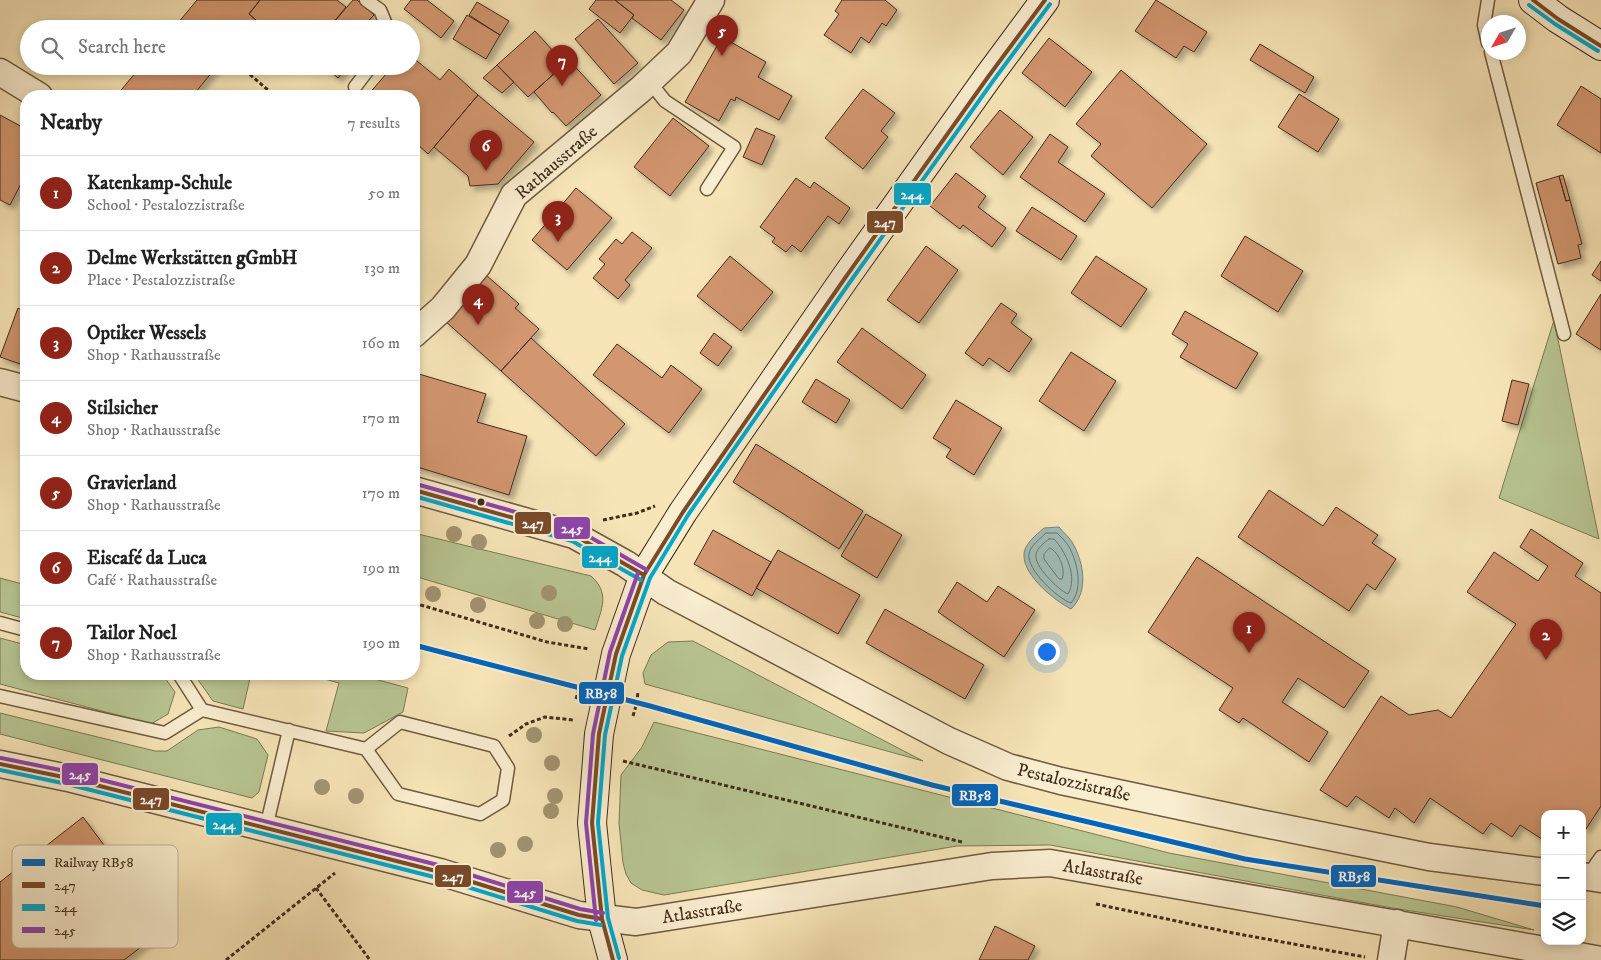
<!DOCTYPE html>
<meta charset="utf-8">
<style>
:root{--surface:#fff;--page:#f2f2f2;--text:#222;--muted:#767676;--line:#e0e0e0;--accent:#8f2418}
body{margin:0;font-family:"IM FELL DW Pica",serif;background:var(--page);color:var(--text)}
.controls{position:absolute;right:15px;bottom:15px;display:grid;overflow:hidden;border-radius:10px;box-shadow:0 2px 8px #0003}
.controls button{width:45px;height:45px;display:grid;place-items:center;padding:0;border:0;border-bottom:1px solid var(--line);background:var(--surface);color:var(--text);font:25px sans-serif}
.compass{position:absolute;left:1481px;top:15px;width:45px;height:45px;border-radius:50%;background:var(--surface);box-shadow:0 2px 8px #0003;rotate:231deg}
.you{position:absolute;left:1046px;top:651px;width:18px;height:18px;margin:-12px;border:4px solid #fff;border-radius:50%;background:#1a73e8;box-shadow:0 0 0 8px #1a73e833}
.badge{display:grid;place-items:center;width:32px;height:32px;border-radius:50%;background:var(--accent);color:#fff;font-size:16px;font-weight:700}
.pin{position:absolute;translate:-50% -41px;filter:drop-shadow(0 1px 2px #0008)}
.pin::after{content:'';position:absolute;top:26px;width:18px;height:15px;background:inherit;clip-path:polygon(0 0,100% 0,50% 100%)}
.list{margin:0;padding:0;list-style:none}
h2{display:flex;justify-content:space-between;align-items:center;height:65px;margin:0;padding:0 20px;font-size:21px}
h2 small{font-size:16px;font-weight:400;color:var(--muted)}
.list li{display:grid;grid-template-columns:32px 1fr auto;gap:15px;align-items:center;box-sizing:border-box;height:75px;padding:0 20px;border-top:1px solid var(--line)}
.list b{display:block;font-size:19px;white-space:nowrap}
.list p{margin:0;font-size:16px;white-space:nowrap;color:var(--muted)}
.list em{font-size:16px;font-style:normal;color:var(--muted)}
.icon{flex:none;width:28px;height:28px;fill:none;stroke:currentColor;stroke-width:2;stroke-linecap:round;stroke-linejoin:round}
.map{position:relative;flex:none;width:1601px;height:960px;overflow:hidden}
.search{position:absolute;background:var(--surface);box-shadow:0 2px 8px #0003;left:20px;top:20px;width:400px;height:55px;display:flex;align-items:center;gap:12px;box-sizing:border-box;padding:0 18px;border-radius:28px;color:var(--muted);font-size:19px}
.panel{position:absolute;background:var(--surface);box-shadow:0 2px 8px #0003;left:20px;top:90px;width:400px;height:590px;border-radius:20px}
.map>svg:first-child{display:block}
</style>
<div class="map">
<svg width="1601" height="960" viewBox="0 0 1601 960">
<defs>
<filter id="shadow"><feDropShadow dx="4.5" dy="4.5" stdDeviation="2.5" flood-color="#0004"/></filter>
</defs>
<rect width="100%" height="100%" fill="#f7e5b7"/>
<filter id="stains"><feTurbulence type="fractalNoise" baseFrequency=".004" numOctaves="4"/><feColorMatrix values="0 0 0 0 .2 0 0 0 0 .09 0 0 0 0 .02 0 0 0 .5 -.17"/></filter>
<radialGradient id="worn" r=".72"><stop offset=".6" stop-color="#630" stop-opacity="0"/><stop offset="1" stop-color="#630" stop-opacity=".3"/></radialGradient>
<path fill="#b8c692" stroke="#7c7956" d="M1554,320L1599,539L1499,498Z
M414,533L591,576C610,593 602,608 595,630L414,576Z
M0,578L26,585V619L0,612Z
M0,638L26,645V674H147L165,678L175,692L168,714L151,724L0,684Z
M693,641L923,761L645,684L643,673L651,655L668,642Z
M194,674H251L243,709L213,701Z
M307,674H356L408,688L403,712L364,733L326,731L339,683Z
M0,713L155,751H167L198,730L219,727L257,739L268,755L259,792L252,798L0,734Z
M654,722L1169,853L1457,907L1534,930L1392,908L1050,845L957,846L664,895L642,890L631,883L626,874L623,863L619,823L621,775L642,747Z"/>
<path fill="#a1bdb8" stroke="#7b8378" d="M1059,527C1063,532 1069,537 1072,542C1084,562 1089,592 1071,609C1055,601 1024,576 1024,556C1023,545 1036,535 1044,528Z"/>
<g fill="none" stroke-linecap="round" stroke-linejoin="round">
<path stroke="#717468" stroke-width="1" d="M1046,533H1057C1061,537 1065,541 1068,545C1077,560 1084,588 1071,603C1058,599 1026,569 1029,554C1030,546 1040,539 1046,533Z
M1049,539H1054C1066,552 1078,577 1068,594C1058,590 1033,565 1036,554C1037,548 1044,543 1049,539Z
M1050,548C1059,552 1066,570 1062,579H1059L1044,559V554Z"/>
</g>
<path fill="#d29670" stroke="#412c19" filter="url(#shadow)" d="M197,0H260L249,14L256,20L248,29H173Z
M260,0H337L346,7L328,29H266L249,14Z
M353,0H357L374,15L361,29H328Z
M411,0H427L454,21L441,38L404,9Z
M596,0H615L634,15L620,33L589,9Z
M615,0H671L684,10L661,40L632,18L634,15Z
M842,0H885L897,10L886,26L882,23L869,43L861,37L851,53L824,35L839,14L835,11Z
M1156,0L1207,32L1194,52L1184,46L1176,58L1135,31Z
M477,2L509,21L500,35L469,15Z
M467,15L500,35L486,59L453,39Z
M598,19L638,63L614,84L575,39Z
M535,31L565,64L528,97L497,65Z
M722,37L766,62L758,77L792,96L779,120L736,97L735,101L731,99L719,121L685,102Z
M1049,38L1092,72L1065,107L1022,73Z
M1260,44L1314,77L1305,93L1250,60Z
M411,56L440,80L449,69L478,95L428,154L414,141V96H367L393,66H411Z
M569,60L601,95L566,126L553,112L552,113L534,92Z
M497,65L514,82L502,93L483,78Z
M141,66H217L195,93L199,96H118L117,95Z
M324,66H348L338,78Z
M1121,70L1207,144L1152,208L1091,156L1101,144L1076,124Z
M1581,86L1601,99V153L1557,125Z
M863,89L895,113L881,131L888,137L863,169L825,138Z
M1299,94L1339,119L1318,152L1278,127Z
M478,95L534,142L498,184L470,186L468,176L434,147Z
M1000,110L1033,137L1003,175L970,147Z
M0,115L26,129V174L10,205L0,200Z
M673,118L709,146L670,196L634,167Z
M756,128L775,136L762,165L743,157Z
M1050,134L1068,147L1058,162L1105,194L1085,222L1020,177Z
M956,173L986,196L978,207L1006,228L992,247L963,225L960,229L930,206Z
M1563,175L1570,200L1566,201L1559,176Z
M1559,176L1566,201L1570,200L1582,244L1578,245L1581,258L1558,264L1536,183Z
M796,178L810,188L814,182L850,208L839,224L828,216L801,252L792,245L786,252L772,242L775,238L760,227Z
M576,188L612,218L567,270L532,240Z
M1032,207L1077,236L1061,260L1016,231Z
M632,232L652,248L625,280L630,285L618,299L593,278L605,264L599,259L616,239L622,244Z
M1245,236L1303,271L1278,312L1221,276Z
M926,246L958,270L919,323L887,300Z
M730,256L773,292L741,331L697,296Z
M1096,256L1147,289L1121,327L1071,293Z
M1601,261V281L1592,275Z
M486,275L519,304L515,308L539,329L501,371L445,321Z
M1601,294V350L1576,334Z
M26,302V366L0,357L18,308L23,311Z
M1001,303L1017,314L1011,323L1032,339L1009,372L989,358L983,366L965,353Z
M1185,311L1258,353L1236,389L1180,357L1188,344L1172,334Z
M862,328L926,375L902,409L837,362Z
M714,333L732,347L718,366L700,353Z
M531,338L625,424L596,456L501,371Z
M617,344L662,378L671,365L702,389L669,433L593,375Z
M1071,352L1116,381L1084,431L1039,401Z
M419,374L486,394L477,422L527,436L509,495L414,466V391Z
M816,379L850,400L836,423L802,402Z
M1512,380L1529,384L1518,425L1502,421Z
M956,400L1002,428L974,475L946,457L951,449L933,438Z
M756,444L863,511L839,549L733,482Z
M1269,490L1323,526L1336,507L1378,535L1372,543L1396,559L1375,590L1367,584L1349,611L1238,537Z
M866,514L902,535L877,578L841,556Z
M1531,529L1583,563L1575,576L1601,593V806L1586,829L1582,826V814H1545V841L1520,825L1512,837L1491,823L1483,834L1430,798L1414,823L1395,808L1389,818L1356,796L1347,807L1320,790L1381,696L1409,715L1438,710L1451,718L1516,624L1467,592L1494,552L1538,581L1548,566L1520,547Z
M713,530L771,562L752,596L694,564Z
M778,550L860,595L838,634L756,588Z
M1197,557L1369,671L1344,708L1298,678L1282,702L1328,732L1309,762L1243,718L1239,723L1219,710L1233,688L1148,632Z
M957,582L987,602L998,586L1035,610L1004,657L938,612Z
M885,609L984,665L965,699L866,643Z
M83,817L166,928L124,960H0V882Z
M995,926L1035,946L1028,960H979Z"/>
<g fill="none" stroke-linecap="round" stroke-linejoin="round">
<g stroke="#6e5a40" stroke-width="15">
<path id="lane" d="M366,0L380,10L388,29
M1488,0L1484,25L1488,43
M1491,52L1564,334
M649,81L665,101L734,147L707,189
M355,87L371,66
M0,623L26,630
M179,674L202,710L366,749L398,794L480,814L503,800L508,768L494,746L400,722L366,749
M0,696L165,733L202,710
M266,828L289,730
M1587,877L1601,857"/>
</g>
<g stroke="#6e5a40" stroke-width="29">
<path id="street" d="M0,72L39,96
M414,334L443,308L478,265L514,195L641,89L679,53L711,0
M0,382L26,389
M414,490L574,535L626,564L666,592L949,741L1008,767L1061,781L1250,821L1429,857L1545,872
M0,764L68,778L440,872L579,915L636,922L992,866L1050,863L1601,960
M1582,876L1601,879
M1391,960L1397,923"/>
</g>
<g stroke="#412c19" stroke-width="30">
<path id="secondary" d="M1533,0L1558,19L1601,46
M613,960L602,919L592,823L595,786L599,734L616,654L644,575L683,512L845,278L988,77L1045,0"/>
</g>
<path stroke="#412c19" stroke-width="3" stroke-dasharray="4 2.5" stroke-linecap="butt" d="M240,66L275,96
M603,520L637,513L655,506
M414,603L547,642L589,649
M576,699L581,681
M633,716L637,702L638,691
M509,736L526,724L545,717L573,720
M623,761L962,842
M316,888L370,960
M1096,904L1233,933L1365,957
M226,960L335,873"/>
<use href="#lane" stroke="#faeed0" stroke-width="12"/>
<use href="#street" stroke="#faeed0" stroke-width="26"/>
<use href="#secondary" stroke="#faeed0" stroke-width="28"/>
<g stroke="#faeed0" stroke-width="8">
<path id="bus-1" d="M1533,0L1558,19L1601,46
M414,490L574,535L644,575
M0,764L68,778L440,872L579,915L602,919
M613,960L602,919L592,823L599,734L616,654L644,575L683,512L845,278L988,77L1045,0"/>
</g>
<g stroke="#faeed0" stroke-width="8">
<path id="bus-2" d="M1529,5L1555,24L1598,51
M414,496L572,541L641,580
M0,770L67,784L438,878L577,921L601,925
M619,958L608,918L598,823L605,735L622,656L650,578L688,515L850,282L993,81L1050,4"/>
</g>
<g stroke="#faeed0" stroke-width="8">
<path id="bus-3" d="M416,484L576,529L647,570
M1,758L70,772L442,866L580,909L603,913
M596,920L586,823L593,734L610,652L638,573"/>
</g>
<use href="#bus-1" stroke="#7a4b2a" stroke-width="4"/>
<use href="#bus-2" stroke="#00a9ce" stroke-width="4"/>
<use href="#bus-3" stroke="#8e44ad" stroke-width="4"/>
<g stroke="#faeed0" stroke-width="9">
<path id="rail-1" d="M414,645L650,706L932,785L1245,859L1545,906"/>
</g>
<use href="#rail-1" stroke="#0065bd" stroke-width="5"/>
</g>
<g fill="#a39471">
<circle cx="454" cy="534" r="8"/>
<circle cx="479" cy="542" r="8"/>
<circle cx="549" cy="593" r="8"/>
<circle cx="433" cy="594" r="8"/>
<circle cx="478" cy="605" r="8"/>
<circle cx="537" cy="621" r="8"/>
<circle cx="565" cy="624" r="8"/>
<circle cx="534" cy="735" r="8"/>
<circle cx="552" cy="763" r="8"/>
<circle cx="322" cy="787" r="8"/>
<circle cx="356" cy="796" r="8"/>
<circle cx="555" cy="796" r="8"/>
<circle cx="551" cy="811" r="8"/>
<circle cx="525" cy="844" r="8"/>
<circle cx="498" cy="850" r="8"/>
</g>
<circle fill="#412c19" stroke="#faeed0" stroke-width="2" cx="481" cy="502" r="4.5"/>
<g text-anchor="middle" stroke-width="4" stroke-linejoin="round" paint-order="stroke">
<g font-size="18" fill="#412c19" stroke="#faeed0">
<text transform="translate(556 162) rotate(-41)" y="6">Rathausstraße</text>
<text transform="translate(1074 782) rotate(13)" y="6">Pestalozzistraße</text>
<text transform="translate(1103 872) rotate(10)" y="6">Atlasstraße</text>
<text transform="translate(702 911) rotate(-9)" y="6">Atlasstraße</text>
</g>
</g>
<rect x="12" y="845" width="166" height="103" rx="8" fill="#faeed0" stroke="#c2b499" stroke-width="1"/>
<rect x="22" y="859" width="23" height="7" fill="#0065bd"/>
<rect x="22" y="882" width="23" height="6" fill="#7a4b2a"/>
<rect x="22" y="904" width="23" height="7" fill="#00a9ce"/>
<rect x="22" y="927" width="23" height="6" fill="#8e44ad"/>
<g font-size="14" fill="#412c19">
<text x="54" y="867">Railway RB58</text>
<text x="54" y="890">247</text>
<text x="54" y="912">244</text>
<text x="54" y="935">245</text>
</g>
<g stroke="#faeed0" stroke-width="2">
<rect x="893" y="182" width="39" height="24" rx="5" fill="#00a9ce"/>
<rect x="866" y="210" width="38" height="24" rx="5" fill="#7a4b2a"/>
<rect x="514" y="511" width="38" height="24" rx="5" fill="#7a4b2a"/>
<rect x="553" y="516" width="38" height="24" rx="5" fill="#8e44ad"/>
<rect x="581" y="545" width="38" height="24" rx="5" fill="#00a9ce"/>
<rect x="578" y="681" width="47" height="24" rx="5" fill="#0065bd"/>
<rect x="61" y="762" width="38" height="24" rx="5" fill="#8e44ad"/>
<rect x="951" y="783" width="48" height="24" rx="5" fill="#0065bd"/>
<rect x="132" y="787" width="38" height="24" rx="5" fill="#7a4b2a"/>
<rect x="205" y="812" width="38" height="24" rx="5" fill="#00a9ce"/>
<rect x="434" y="864" width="38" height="24" rx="5" fill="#7a4b2a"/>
<rect x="1330" y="864" width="47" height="24" rx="5" fill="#0065bd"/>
<rect x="506" y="880" width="38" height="24" rx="5" fill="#8e44ad"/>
</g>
<g font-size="14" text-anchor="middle" font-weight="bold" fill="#fff">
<text x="912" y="199">244</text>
<text x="885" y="227">247</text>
<text x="533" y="528">247</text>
<text x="572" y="533">245</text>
<text x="600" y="562">244</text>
<text x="601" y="698">RB58</text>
<text x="80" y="779">245</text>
<text x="975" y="800">RB58</text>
<text x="151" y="804">247</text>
<text x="224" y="829">244</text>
<text x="453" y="881">247</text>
<text x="1354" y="881">RB58</text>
<text x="525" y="897">245</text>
</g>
<rect width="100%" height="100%" filter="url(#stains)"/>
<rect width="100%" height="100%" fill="url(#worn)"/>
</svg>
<div class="controls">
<button>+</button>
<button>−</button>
<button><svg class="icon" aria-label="layers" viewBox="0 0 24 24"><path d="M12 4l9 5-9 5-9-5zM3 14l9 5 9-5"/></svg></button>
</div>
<svg class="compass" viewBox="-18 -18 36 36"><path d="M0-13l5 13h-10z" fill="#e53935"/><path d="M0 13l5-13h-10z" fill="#767676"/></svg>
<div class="you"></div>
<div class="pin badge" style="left:1249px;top:653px">1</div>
<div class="pin badge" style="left:1546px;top:660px">2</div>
<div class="pin badge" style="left:558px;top:242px">3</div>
<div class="pin badge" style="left:478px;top:325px">4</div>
<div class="pin badge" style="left:722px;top:56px">5</div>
<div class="pin badge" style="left:486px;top:171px">6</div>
<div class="pin badge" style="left:562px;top:86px">7</div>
<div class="search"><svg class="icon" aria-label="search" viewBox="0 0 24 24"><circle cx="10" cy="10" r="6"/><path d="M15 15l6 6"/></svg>Search here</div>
<section class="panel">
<h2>Nearby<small>7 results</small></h2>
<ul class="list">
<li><span class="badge">1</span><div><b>Katenkamp-Schule</b><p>School · Pestalozzistraße</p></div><em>50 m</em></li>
<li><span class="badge">2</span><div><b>Delme Werkstätten gGmbH</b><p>Place · Pestalozzistraße</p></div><em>130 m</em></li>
<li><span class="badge">3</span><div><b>Optiker Wessels</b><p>Shop · Rathausstraße</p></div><em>160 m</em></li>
<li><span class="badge">4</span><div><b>Stilsicher</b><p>Shop · Rathausstraße</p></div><em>170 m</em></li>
<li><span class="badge">5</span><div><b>Gravierland</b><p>Shop · Rathausstraße</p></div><em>170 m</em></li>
<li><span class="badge">6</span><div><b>Eiscafé da Luca</b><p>Café · Rathausstraße</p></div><em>190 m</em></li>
<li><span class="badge">7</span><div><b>Tailor Noel</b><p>Shop · Rathausstraße</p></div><em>190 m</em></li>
</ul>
</section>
</div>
